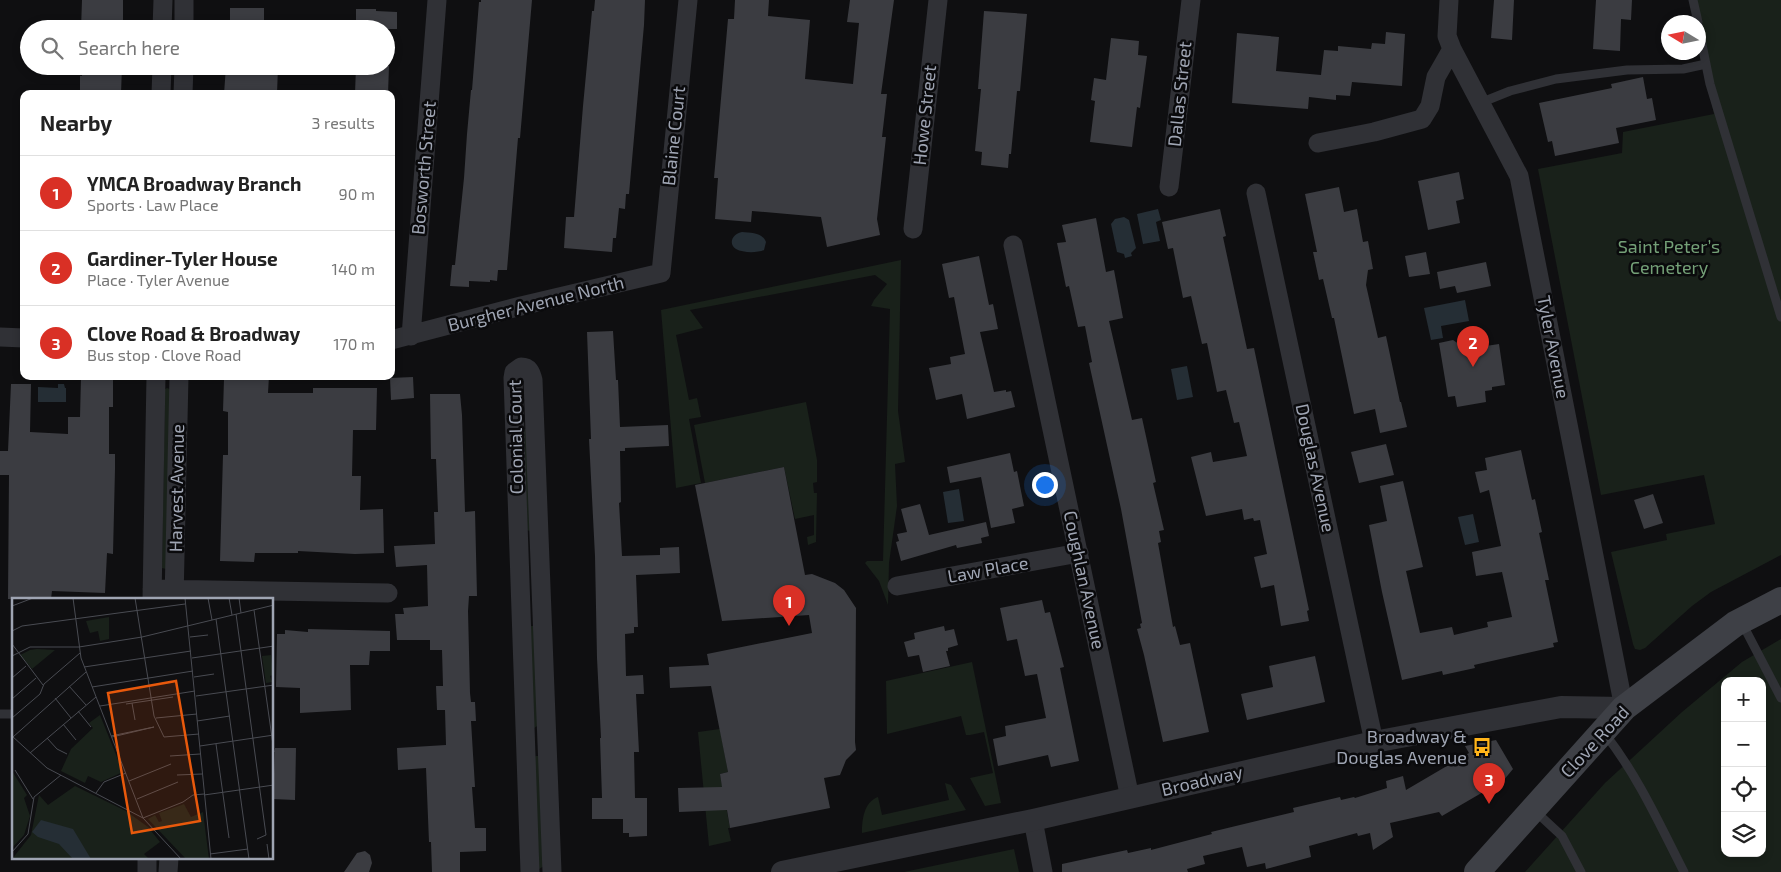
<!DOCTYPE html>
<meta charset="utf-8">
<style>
:root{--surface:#fff;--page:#f2f2f2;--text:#222;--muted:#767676;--line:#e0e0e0;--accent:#d93025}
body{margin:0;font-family:"Exo 2",sans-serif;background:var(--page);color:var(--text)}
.controls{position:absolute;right:15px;bottom:15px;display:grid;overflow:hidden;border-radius:10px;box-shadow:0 2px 8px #0003}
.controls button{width:45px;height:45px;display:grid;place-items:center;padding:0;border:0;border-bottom:1px solid var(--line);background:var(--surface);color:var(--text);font:25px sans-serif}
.compass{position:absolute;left:1661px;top:15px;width:45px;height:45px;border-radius:50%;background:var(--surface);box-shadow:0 2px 8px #0003;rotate:280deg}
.you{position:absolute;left:1044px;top:484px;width:18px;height:18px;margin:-12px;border:4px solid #fff;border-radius:50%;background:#1a73e8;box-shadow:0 0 0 8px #1a73e833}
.badge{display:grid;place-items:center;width:32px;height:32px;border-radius:50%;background:var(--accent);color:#fff;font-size:16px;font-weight:700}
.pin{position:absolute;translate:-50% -41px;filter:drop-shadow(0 1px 2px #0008)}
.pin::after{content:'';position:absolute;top:26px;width:18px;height:15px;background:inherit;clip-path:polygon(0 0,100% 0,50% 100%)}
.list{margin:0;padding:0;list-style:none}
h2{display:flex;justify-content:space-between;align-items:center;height:65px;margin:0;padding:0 20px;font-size:21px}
h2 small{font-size:16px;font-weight:400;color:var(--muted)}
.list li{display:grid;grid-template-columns:32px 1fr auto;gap:15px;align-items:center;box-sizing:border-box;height:75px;padding:0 20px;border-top:1px solid var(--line)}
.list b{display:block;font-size:19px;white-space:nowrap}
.list p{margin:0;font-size:16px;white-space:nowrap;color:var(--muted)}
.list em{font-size:16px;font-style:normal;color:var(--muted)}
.icon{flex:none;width:28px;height:28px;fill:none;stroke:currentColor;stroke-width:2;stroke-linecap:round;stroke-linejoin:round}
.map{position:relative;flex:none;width:1781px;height:872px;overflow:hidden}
.search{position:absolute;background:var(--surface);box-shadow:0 2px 8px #0003;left:20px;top:20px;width:375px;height:55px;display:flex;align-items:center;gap:12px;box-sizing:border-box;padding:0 18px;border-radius:28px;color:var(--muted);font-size:19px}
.panel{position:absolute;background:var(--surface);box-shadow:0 2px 8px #0003;left:20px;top:90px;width:375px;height:290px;border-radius:10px}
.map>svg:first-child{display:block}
</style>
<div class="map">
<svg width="1781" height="872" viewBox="0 0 1781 872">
<rect width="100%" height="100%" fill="#0f0f11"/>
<path fill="#19211a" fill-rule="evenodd" d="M1689,0H1781V555L1711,592L1692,606L1645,648L1640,650L1635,649L1633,644L1611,552L1667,540L1666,534L1715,524L1704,475L1601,495L1538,169L1622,153L1623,132L1714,114Z
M901,260L898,411L905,462L895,464L897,506L889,563L888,605L879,581L865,563L867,561H883L890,309L871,306L874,300L887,284L875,275L690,310L703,328L676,335L689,400L697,398L701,417L689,419L701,483L676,488L661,310Z
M167,388L170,389L166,569L162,568L165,389Z
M806,402L817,460V482L813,483L814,493H817L816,542L808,545L807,537L814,535V515L795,519L784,467L705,483L694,425Z
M525,429H528L531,531L525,530L522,430Z
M531,626H534L539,725L534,728L528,627Z
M1781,639V872H1525L1605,783L1682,712L1742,662ZM1725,681H1762V853H1725Z
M972,662L1001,803L985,806L970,778L993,773L984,732L970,735H966L961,716L887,734L886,681Z
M720,729L728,772L720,774L730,828H728L731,841L709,846L698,732Z
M536,756H539L544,866L539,869L534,757Z
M945,783L951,785L966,810L862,833C862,819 864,802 878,797L882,815L949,800Z
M1014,849L1019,872H904Z"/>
<path fill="#252e35" d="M1158,209L1161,220L1156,222L1160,241L1143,244L1137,214Z
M1124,217L1129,220L1136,248L1131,253L1132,256L1125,258L1124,254L1117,252L1111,224L1115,219Z
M742,232C751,233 762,232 766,242L764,250C757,253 743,253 736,249C727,243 734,233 742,232Z
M1465,300L1469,321L1441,326L1443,338L1431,340L1424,308Z
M1187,366L1193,397L1177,400L1171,369Z
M58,384H64L65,388H66V402H38V387L58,388Z
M959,489L964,521L948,523L943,492Z
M1473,514L1479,542L1465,545L1458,517Z"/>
<path fill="#3b3c41" d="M82,0H123V29H81Z
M481,0H532L520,138H518L507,270H498L497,281L490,280V282L469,281V287L450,286L452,265H455L464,178L467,134L471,90H472L479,2H481Z
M595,0H645L644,25L629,194H626L625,209L619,208L616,238H613L612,252L564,248L566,217H574L583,106L592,11H594Z
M735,0H769L768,16L810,20L805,79L853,84L859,23L847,22L850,0H894L881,94H887L882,137H886L877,219L880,235L827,247L821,217L752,211L751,222L715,219L718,178H714L725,53L728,19H734Z
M1494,0H1514L1512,40L1491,38Z
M1596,0H1632L1631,20L1621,19L1620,51L1593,49Z
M230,8H264V29H230Z
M356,9H376V11L397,12V29H356Z
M984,11L1027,14L1020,91H1017L1011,154H1009L1008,168L981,165L982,152L975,151L981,89H978Z
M1386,32L1405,34L1402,86L1352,82L1350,96L1336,95V100L1309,97L1308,109L1232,103L1237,33L1279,37L1276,71L1321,75L1324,50L1338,51V46L1371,49L1372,43L1385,44Z
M1111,38L1139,41L1138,55L1147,56L1140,108L1137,107L1132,147L1090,142L1095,101L1091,100L1094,78L1106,80Z
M83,66H122L121,94H80V76H82Z
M226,66L278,67L277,94H224Z
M356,66H389L388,94H355Z
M1643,77L1647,99L1652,98L1656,120L1616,128L1619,143L1555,156L1552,141L1548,142L1539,103L1612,88L1611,84Z
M1459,172L1464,199L1456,201L1460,223L1428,230L1418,181Z
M1339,187L1344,212L1357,209L1363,242L1368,241L1373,269L1368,270L1366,285L1378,338L1386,336L1400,402H1401L1407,427L1380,433L1375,409L1354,414L1334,318H1332L1323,279L1319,280L1313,252H1317L1305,194Z
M1220,209L1226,236L1223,237L1247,349L1254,348L1309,610L1307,611L1309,621L1281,626L1274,585L1261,588L1254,557L1267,554L1260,520L1254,521L1253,518L1244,520L1242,509L1206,516L1191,457L1211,452L1213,462L1247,456L1239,422L1234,423L1226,390L1217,392L1207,343L1202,344L1191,296L1183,298L1173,248L1168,249L1162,222Z
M1096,218L1106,272L1114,270L1123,318L1109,321L1132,420L1142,418L1156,482L1153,483L1164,530L1159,531L1161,542L1158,543L1173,627L1175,626L1180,645L1190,643L1209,732L1163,742L1144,655L1137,629L1141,628L1140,624L1142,623L1121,509L1089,363L1092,362L1085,326L1078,327L1069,286L1066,287L1057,243L1066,242L1062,225Z
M1426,252L1430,274L1409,277L1405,256Z
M979,256L989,305L993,304L998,329L980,332L994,392L1006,390V392L1011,391L1015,407L967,419L962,394L936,400L929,368L951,364L950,357L965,354L954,297L949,298L942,264Z
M1486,262L1491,286L1457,293L1455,286L1440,289L1437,272Z
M613,331L616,380H618L620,427L668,425L669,446L625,448V451H620L621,502L619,503L622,556L660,555V548L679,547L680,573L636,575L638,627H634V633L625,634L626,676L643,675L644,694H636L639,752H634L635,798H647V836L629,837V833H623V819H592V798H602L600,738H601L597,658L595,556L589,439H591L587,332Z
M1453,340L1466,349L1499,344L1505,385L1492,387V390L1485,391L1486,402L1457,407L1455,396L1448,397L1439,343Z
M107,376L113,377V407H109V454H115V469L113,554L107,553L105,593L52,591L51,599H8L9,475H0V451H8L11,384H31L30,432L68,434V417H80L81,377Z
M233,376H269L268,393H313V388H377L376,430H353L352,476H361L360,510L383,509L384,553L355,554L298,551V553H255L254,562L220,561L223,455H228V412L223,411L224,379L233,380Z
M413,377L414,398L391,400L390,378Z
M430,394H460L462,415L465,512L475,511L477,596H469L468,611L470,693L471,702H475L476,721H471L475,787H472L475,828H486V851L460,852V872H432L431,842H429L426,768L398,770L397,748L446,745L445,710H437L436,686H443L442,650H430V640H397L395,614H404L403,608L428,606L427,565L396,567L394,546L435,544L434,512H438L436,459H431Z
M1386,444L1394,475L1359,483L1351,452Z
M1521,450L1532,500L1535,499L1542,532L1539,533L1549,580H1545L1558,642L1553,643L1554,647L1474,665L1475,668L1443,675L1442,671L1402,680L1382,592L1369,525L1387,521L1380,486L1403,481L1423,567L1406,571L1420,633L1452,627L1454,635L1488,627L1487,622L1512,617L1502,572L1476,576L1472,552L1501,546L1489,490L1480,493L1475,472L1487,470L1485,458Z
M1010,453L1014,472L1017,471L1024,506L1012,509L1015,523L991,528L981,477L950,483L947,467Z
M784,467L805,575L812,574L835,583L844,590L856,608L855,742L856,750L846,760L840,775L824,778L830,808L730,828L727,810L679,812L678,788L722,787L720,774L728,772L711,686L670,688L669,667L709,665L707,654L812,633L809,615L722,621L695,485Z
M1653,494L1663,523L1644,529L1634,500Z
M920,504L929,535L986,522L989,536L981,538L982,543L957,548L956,545L901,561L896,542L899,541L897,534L907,532L901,509Z
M1042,600L1045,613L1050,612L1064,667L1060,668L1079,761L1051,767L1048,755L998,766L993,739L1006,736L1005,726L1046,718L1037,674L1025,676L1017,639L1007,641L1000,608Z
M944,626L945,631L954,629L958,645L948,648V651H946L950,666L923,672L919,655L908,657L904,642L915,639L914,633Z
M308,629L390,631V651H370L369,665H350L351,710L300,713V688L276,687L277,634H285V630L308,632Z
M1315,656L1325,702L1247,720L1241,694L1273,687L1269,666Z
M1496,740L1513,769L1493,793L1490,788L1442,816L1439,812L1390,823L1393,837L1373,850L1370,833L1358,836L1357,833L1309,846L1311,857L1266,869L1265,863L1247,867L1242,847L1203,856L1205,864L1187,869L1188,872H1062V864L1127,850L1128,853L1151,848V850L1212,834L1211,832L1294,812L1293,808L1340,797L1341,800L1354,797L1355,798L1387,788L1386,781L1403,776L1406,790L1469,753L1465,746Z
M275,748H296L295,800L273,799Z
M365,851L370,855L372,863L369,872H344L357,853Z"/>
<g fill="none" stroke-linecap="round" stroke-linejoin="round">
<path stroke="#303136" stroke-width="9" d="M1693,0L1698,22
M1698,25L1710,84L1781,317
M1480,103L1510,91L1556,79L1627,70L1683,69L1706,64
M1742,623L1781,698
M0,714H14
M1605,734C1638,776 1660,825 1684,872
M1535,811L1562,836L1581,872"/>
<path stroke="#303136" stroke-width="19" d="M1449,0L1447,36L1452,49L1519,176L1624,708
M162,29L163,0
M184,29V0
M161,94L162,66
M183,94L184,66
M1318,143L1374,132L1422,119L1430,106L1436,77L1452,49
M1169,187L1191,0
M1256,193L1374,742
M913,229L938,0
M1013,245L1130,798
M411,336L437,0
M0,337L24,338
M391,340L521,306L661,273L688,0
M897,586L1079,553
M152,589L388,593
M152,600L156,376
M174,600L179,376
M1033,820L1043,872
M147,872V858
M168,872L169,858
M530,872L513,378L514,372L521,367C529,367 531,372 533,380L552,872"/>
<path stroke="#303136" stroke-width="22" d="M782,872L1033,820L1374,742L1561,707L1624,708"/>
<path stroke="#3e4046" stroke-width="26" d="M1477,872L1624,708L1735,624L1781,600"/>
</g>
<defs>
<g id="bus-bare" transform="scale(1.5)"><path d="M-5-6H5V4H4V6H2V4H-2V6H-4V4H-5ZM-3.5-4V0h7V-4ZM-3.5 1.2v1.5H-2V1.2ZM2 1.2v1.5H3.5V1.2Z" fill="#ffb419" stroke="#0a0a0c" stroke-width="2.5" paint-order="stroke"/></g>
</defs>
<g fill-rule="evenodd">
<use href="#bus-bare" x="1482" y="747"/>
</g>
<g text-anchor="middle" stroke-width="5" stroke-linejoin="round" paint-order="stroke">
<g font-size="18" fill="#9fa5b3" stroke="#0a0a0c">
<text transform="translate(1180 94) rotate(-84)" y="6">Dallas Street</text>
<text transform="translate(925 115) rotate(-84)" y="6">Howe Street</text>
<text transform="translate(674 136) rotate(-84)" y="6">Blaine Court</text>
<text transform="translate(424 168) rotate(-85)" y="6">Bosworth Street</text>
<text transform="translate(536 304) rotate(-14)" y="6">Burgher Avenue North</text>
<text transform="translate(1553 347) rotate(79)" y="6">Tyler Avenue</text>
<text transform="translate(516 437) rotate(-91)" y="6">Colonial Court</text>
<text transform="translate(1315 468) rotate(78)" y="6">Douglas Avenue</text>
<text transform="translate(177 488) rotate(-89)" y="6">Harvest Avenue</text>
<text transform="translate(988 570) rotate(-10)" y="6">Law Place</text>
<text transform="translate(1084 580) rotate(78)" y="6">Coughlan Avenue</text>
<text transform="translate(1595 742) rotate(-47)" y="6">Clove Road</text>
<text transform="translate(1202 781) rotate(-13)" y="6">Broadway</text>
</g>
<g font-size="18" fill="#74a077" stroke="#0a0a0c">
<text x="1669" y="253">Saint Peter’s<tspan x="1669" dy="21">Cemetery</tspan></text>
</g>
<g font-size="18" fill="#9fa5b3" stroke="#0a0a0c" text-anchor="end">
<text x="1467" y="743">Broadway &amp;<tspan x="1467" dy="21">Douglas Avenue</tspan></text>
</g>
</g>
<g transform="translate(12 598)">
<rect width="261" height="261" fill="#0f0f11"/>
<path d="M97,19V41L88,43L86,33L78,35L74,23ZM18,52L25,51L43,52L20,71L8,57ZM259,57L261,77L258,78L260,84L254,85L250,58ZM88,117L111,174L89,184L76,178L73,185L49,173L59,151L81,130L77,125ZM0,173L15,197L12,200L18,218L12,237L0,250ZM63,188L114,213L136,229L148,244L132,256L137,261H0L19,237L27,197L36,207ZM172,206L179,219L191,214L197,261H174L136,221L143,217L147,224L150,223L147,215Z" fill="#19211a"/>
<path d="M29,222L61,231L79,261H61L47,246L26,239L20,234Z" fill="#252e35"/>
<path fill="none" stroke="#494b52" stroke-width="1" d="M61,0L69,60L131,220L171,204L181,197L192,196M123,0L142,118L152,139L187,136M173,0L199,261M196,0L200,22M217,0L220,17M227,0L229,15M0,8L21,0M242,12L262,154M224,16L254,237L245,241M204,21L237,261M0,33L10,28L173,6M178,39L196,37M0,46L31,87M0,58L18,49H67L130,39L262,7M180,60L262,48M72,69L179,53M182,79L202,76M0,80L14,68M57,88L74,107M80,89L181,73M184,98L262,87M43,100L59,120M0,101L24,80M120,105L123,122M114,106L161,99M88,108L183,93M66,113L79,129M0,120L28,96L32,86L68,55M144,120L185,116M185,123L218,118M51,126L64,142M0,138L35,170L131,220L169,261M99,138L142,129L100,139M1,139L74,74M35,140L45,151L55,156M204,146L217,240M188,148L262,137M18,155L84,99M158,158L188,156M3,172L21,201M165,177L190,176M117,183L159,166M84,195L92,184L114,175M192,197L262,187M125,201L166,184M255,246L257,261M0,254L16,236L22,199L49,177M198,256L236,251"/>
<path fill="#e8590c" fill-opacity="0.15" stroke="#e8590c" stroke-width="2.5" d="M164,83L188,223L120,235L96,95Z"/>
<rect width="261" height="261" fill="none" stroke="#9fa5b3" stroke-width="2.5"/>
</g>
</svg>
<div class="controls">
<button>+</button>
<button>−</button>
<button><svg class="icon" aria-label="locate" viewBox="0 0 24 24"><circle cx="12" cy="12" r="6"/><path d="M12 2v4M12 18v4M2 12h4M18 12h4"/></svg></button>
<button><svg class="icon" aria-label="layers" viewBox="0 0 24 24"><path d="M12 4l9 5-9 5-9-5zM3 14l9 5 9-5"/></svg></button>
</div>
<svg class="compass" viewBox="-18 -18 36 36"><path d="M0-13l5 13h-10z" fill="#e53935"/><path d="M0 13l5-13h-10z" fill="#767676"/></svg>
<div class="you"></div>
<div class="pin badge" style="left:789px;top:626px">1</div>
<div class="pin badge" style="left:1473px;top:367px">2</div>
<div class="pin badge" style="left:1489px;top:804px">3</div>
<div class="search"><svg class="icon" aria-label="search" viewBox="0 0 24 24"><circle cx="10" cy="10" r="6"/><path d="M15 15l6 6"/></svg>Search here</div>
<section class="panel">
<h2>Nearby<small>3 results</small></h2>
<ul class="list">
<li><span class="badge">1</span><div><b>YMCA Broadway Branch</b><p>Sports · Law Place</p></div><em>90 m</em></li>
<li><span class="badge">2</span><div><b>Gardiner-Tyler House</b><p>Place · Tyler Avenue</p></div><em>140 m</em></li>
<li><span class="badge">3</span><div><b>Clove Road &amp; Broadway</b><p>Bus stop · Clove Road</p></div><em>170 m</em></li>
</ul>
</section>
</div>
